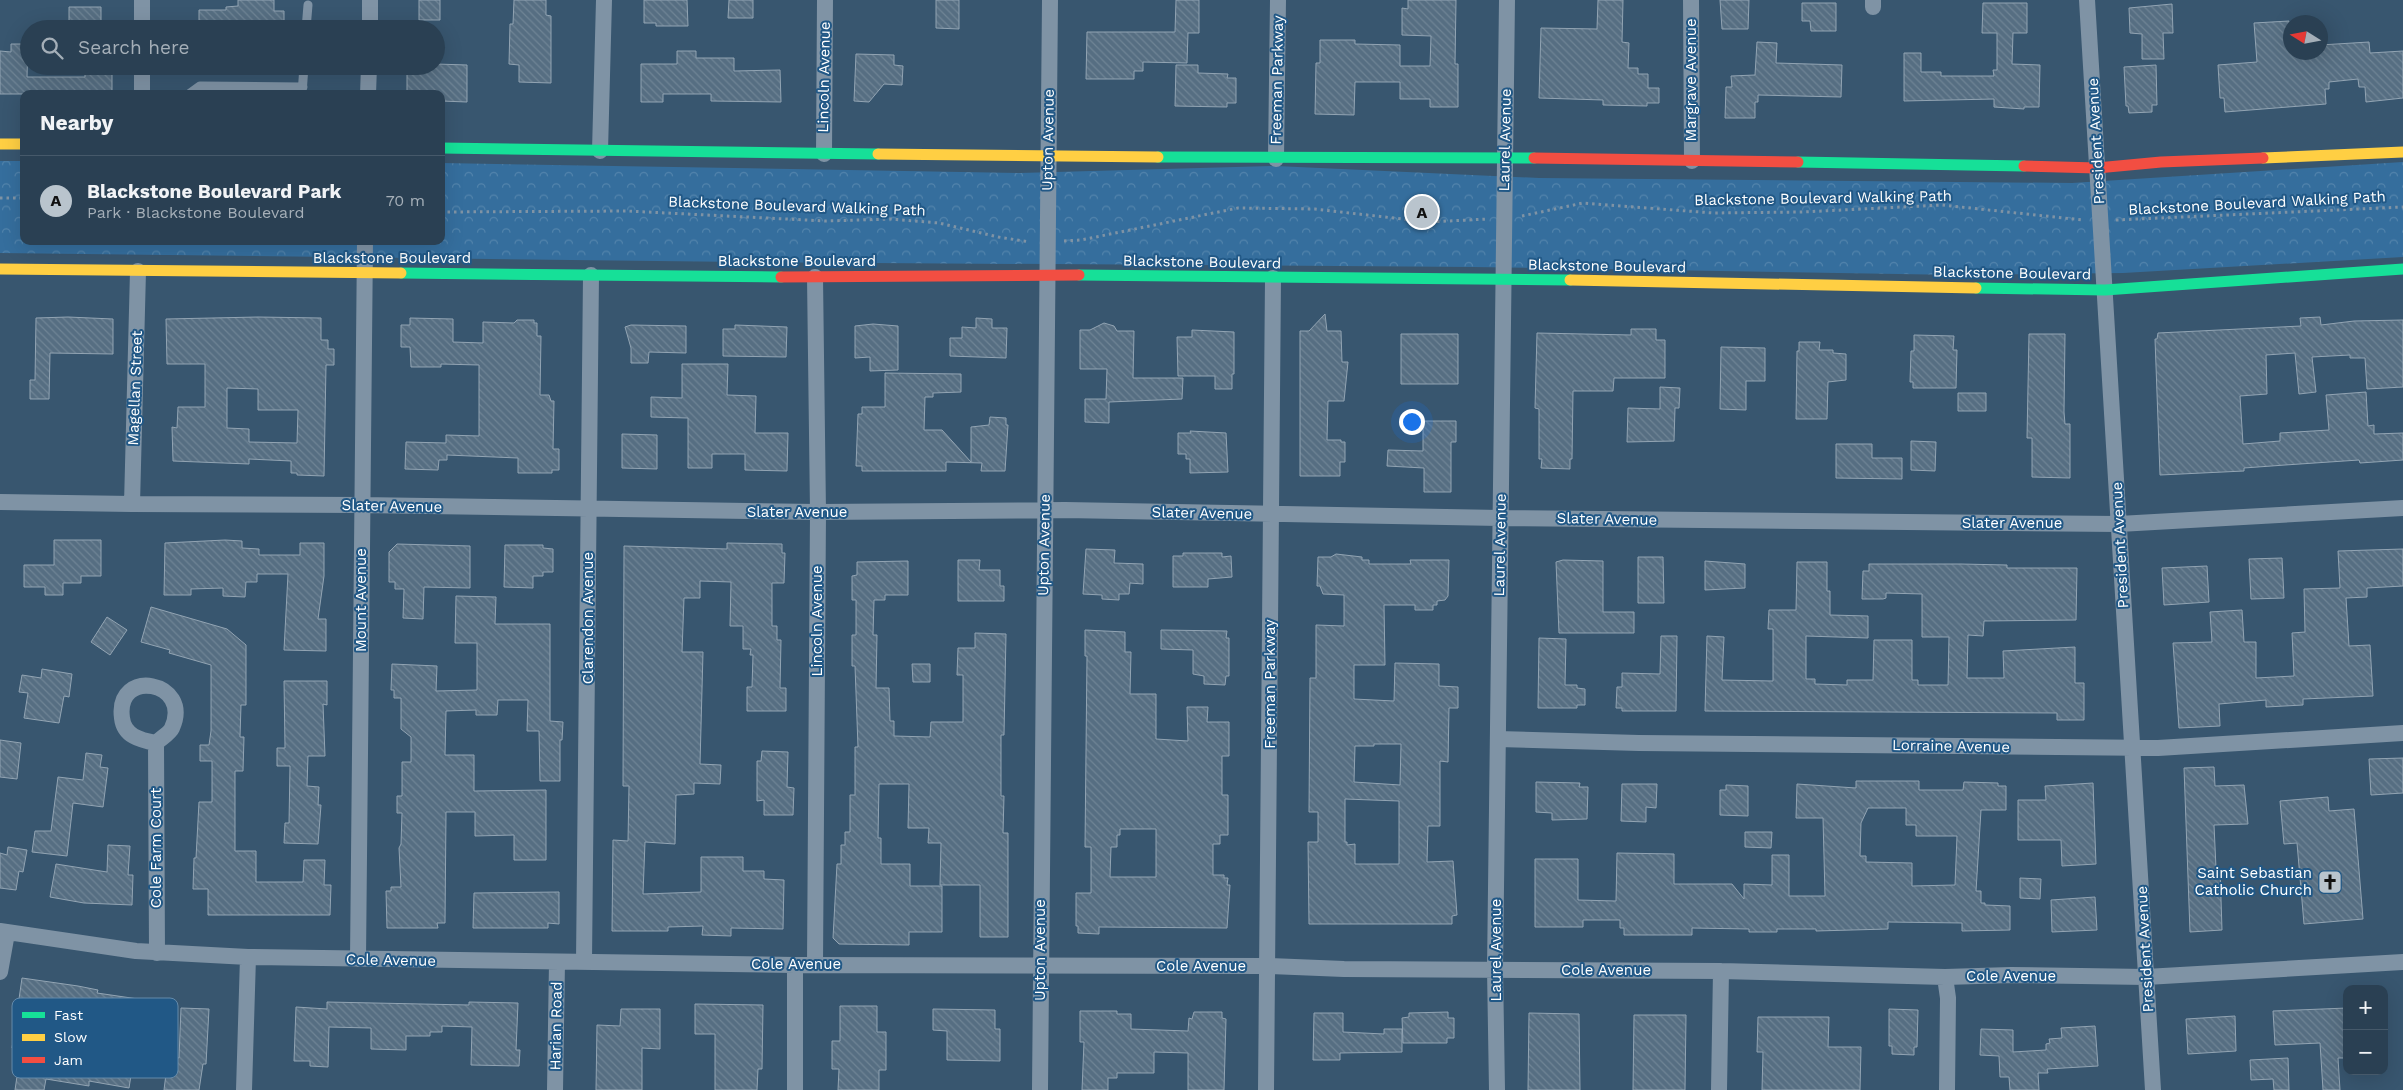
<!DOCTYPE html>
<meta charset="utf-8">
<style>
:root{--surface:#2a4053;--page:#364b5d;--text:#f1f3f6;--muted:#a5afb8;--line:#46596a;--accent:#b9c4cd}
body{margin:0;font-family:"Work Sans",sans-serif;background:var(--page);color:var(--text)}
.controls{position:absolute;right:15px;bottom:15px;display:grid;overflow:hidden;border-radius:10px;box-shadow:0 5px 20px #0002}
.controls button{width:45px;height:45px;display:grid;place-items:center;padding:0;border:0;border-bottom:1px solid var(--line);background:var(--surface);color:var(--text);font:25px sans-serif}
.compass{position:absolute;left:2283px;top:15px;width:45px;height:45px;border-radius:50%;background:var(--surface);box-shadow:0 5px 20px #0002;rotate:281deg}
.you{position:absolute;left:1411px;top:421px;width:18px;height:18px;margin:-12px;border:4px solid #fff;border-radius:50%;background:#1a73e8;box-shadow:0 0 0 8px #1a73e833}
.badge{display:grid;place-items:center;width:32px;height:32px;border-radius:50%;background:var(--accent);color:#111;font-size:16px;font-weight:700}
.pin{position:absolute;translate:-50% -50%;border:2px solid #fff;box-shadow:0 1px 5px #0006}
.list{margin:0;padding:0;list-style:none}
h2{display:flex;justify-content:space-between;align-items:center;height:65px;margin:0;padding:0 20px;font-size:21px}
h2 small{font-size:16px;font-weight:400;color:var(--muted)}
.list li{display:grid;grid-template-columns:32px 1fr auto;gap:15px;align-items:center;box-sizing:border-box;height:90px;padding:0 20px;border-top:1px solid var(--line)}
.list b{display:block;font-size:19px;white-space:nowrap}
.list p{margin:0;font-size:16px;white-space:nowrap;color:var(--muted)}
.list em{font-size:16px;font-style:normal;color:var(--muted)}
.icon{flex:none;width:28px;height:28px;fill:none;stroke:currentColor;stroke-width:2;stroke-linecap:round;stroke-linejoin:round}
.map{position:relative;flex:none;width:2403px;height:1090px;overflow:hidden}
.search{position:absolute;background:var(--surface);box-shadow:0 5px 20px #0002;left:20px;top:20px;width:425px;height:55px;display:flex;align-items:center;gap:12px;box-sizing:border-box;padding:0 18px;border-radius:28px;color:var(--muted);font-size:19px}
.panel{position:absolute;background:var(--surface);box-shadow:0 5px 20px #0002;left:20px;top:90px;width:425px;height:155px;border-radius:10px}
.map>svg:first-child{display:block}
</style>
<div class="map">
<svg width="2403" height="1090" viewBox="0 0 2403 1090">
<defs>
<pattern id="forest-crowns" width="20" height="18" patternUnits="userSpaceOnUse" patternTransform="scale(1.25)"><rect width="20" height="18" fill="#356e9d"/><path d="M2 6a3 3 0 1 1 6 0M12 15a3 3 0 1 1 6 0" fill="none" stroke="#5384ac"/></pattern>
<pattern id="building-back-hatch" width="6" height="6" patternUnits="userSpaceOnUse" patternTransform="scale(1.25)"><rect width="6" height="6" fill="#566e82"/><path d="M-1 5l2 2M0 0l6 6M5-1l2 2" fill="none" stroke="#6f8495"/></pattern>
</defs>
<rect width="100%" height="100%" fill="#38566f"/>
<path fill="url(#forest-crowns)" d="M0,161H24V241H441V163L1020,173L1276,166L1539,178L2072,183L2403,162V257L2123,273L1959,275L1473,267L743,262L0,253Z"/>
<path fill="url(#building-back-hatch)" stroke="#92a4b3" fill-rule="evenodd" d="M238,0H274V11H284V29H199V10H226V7L238,6Z
M419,0H440V20H419Z
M514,0H546V15L551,16V83L519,82V65L509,64L510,24H513Z
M644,0H687L688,26H656V23H644Z
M729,0H753V18H728Z
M936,0H959V29L936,28Z
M1176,0H1199V33H1188L1187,63L1143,62V71H1134V79H1086L1087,32H1175Z
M1408,0H1456L1455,64H1458V107H1430V99H1400V82H1355L1354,115L1315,114L1316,63H1320V40H1355V44L1400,45V66H1430L1431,36L1402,35V8L1408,9Z
M1598,0H1623L1622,42L1629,43L1628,68H1638V74H1648V88H1659V103H1647V106L1603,105V100L1539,98L1541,28L1597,29Z
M1720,0H1749L1748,29H1722Z
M1802,3H1836V31H1811L1810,21H1802Z
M1983,3H2027V33H2013L2012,64L2040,65L2039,107H2024V109L1994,107V99L1904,101V53H1921V72H1941V76H1994L1993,70H1997V33H1982Z
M2172,4L2173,33H2163L2164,59H2142V34L2130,33L2129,8Z
M69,7H101V29L69,27Z
M2289,21L2290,52H2320V45L2369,42L2370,53L2403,51V98L2366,102L2365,87H2359L2358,79L2329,82V89H2325L2326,104L2225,112L2224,98H2220L2218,65L2257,62L2254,23Z
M1757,42L1777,43L1776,63L1842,65L1841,97L1758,95V102H1755V118H1725L1726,87H1732L1731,76L1755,75Z
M11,44H28L27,77H85V71H112V94H0V51L11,52Z
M677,51H696V58H734V71L780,70L781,102L711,101V94H663V102H641V64H677Z
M856,54L894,55V65L903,66L902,85L884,84L869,102L854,101Z
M436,64L467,65V102L441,101V94H407V66H436Z
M1176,65H1198V73L1228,74L1227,78H1236V103H1227V107L1175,106Z
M2156,65L2157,105H2152V112L2129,113L2128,106H2126L2124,67Z
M1325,314L1327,331H1341L1342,362H1348L1344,401H1328L1327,440H1341V442H1345V462H1340V476H1300V331H1309Z
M68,317L113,319V354L50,353L49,399H30V380H35L36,318Z
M258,317L321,318V340H328V349H334V365H326L324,476L297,475V473H291V461L249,459V464L173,461L172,427L177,428L178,407H205V364H167L166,319ZM227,388L258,389V410H298L297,443L249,442V429L227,428Z
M2320,317L2321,325L2354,321L2403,320V387L2367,389L2365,358H2350V355L2312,357L2316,392L2299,394L2295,353L2266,355L2267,394L2240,396L2243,444L2280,441V433L2329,430L2326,395L2366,392L2368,426L2374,425V434L2403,433V460L2360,463L2359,460L2285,465L2244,468V471L2160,475L2155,339H2157L2158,333L2301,326L2300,318Z
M410,318L453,319V342L483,343V322L514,323L517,320H534V323H537V336H541L540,395H549L551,401H554L553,449H559V470H552V473H518V458L447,455V460H439L438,470L405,469L406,442L446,443V435L479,436V365L441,364V367H411L410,347H401V325H410Z
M976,318L992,319V328H1007L1006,358L950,356V338H962V327L976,328Z
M1104,323L1114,326L1117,331H1134L1133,378H1183L1182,399L1109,402V423L1085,422V399H1106L1107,369H1080V330H1090Z
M873,324L898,326V370L870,371V357L855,358V326Z
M631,325L686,326V353L649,352L648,363H631V348L625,327Z
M735,325L787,327L786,357L723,356V329H735Z
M1631,329H1656V340H1665V378H1614L1613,391H1573L1572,459H1570V469L1541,468L1542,459H1539V409L1535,408L1537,333L1631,335Z
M1192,330L1234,332V374H1232V389H1215V376H1178L1177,337H1192Z
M1401,334H1458V384H1401Z
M2029,334H2065L2064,412L2065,424H2070V478L2032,477V438H2027Z
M1914,335L1954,336L1953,350H1957L1956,388H1913V382H1910L1911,351H1914Z
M1799,342H1820L1819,350H1833V353L1846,354V380L1828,382L1827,419H1796L1797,351H1799Z
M1721,347L1765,348V381H1746V410L1720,409Z
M682,364H728L727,395L756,396L755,433H788L787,471L745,470V454H712V468H688V418L651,417V397L682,398Z
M885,373L961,374V392L933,393V397H925L924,430H942L971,462V427L989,425L990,417L1006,418V425H1008L1005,471H981L982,463L946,462V471H862V466H856L858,414H862V407H885Z
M1660,387L1680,388L1679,408H1675L1674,441L1627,442L1628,408L1660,409Z
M1958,393H1986V411H1958Z
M1423,421H1456V442H1451V492H1424V468L1387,466L1388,450L1423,451Z
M1190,431L1226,433L1228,472L1190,473V459H1186V454H1178V433H1191Z
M622,434L657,435V469L622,468Z
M1911,441L1936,442L1935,471L1911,470Z
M1836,444H1872V458H1902V479L1836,478Z
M54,540H101V576H81V583H63V595H45V587H24V565H54Z
M225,540L242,541V548L259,549V555H300V543H324V576L318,619H326V651L284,650L288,574H257V582H246L245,597L223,596V588L191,589V595H164L165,543Z
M727,543L782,544V553H785L784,583H772V626H777V640H781L780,688H786V711H747V687H752L753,655H750L751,649H743V626H730L731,582L700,581V598H684L682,652H703L700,764L721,765L720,784L694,783V794L676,795L675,844L645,842L643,894L701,892V857H743V871H764V879L784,880L783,929L731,928V936L702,935L703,926L668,927V931H612L613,840L628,841L629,786H623L624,546L727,549Z
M397,544L470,546V588L424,587L423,619L403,618L404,589H395V582H389V552Z
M505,545H543V548L553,549V572H543V576H533V588L504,587Z
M1086,549L1115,550L1114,563L1143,564V584L1130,583L1129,594H1119V600L1102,599V595L1083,594Z
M2403,549V586L2367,588V597L2346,598L2349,646L2370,645L2373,696L2303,699V705L2266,707V700L2219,704L2220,726L2179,728L2173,643L2212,642L2210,612L2242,610L2244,642H2256V678L2294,676L2292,633L2305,632L2304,589L2340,588L2338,551Z
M1183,553H1222V557L1231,556L1232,577L1208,579V587H1173V556H1183Z
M1336,554L1362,557V560H1369V564H1411L1410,560H1449L1448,596L1445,600L1437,601V605H1433V610H1415V605H1384L1385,665H1354V699L1394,701L1395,663L1439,664V686L1458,687V708H1449L1448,762L1440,761V826H1428L1427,862L1453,861L1457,915L1452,916V924H1309L1308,842H1318V812H1309L1310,678H1316V625L1344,626V595L1323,594L1320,586H1317L1318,557H1331ZM1374,744H1401L1400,785L1354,782L1355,746H1374ZM1345,799L1399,801V864H1355V844L1347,845V842H1345Z
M1638,557H1663L1664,603H1638Z
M2282,558L2284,598L2251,599L2249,559Z
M958,560H980L979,570H1000V586H1004V601H958Z
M1563,560L1603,561V612H1634V633H1559L1556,562Z
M908,561V595H885V600H874L873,635H877L876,688H889L890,721H894V736L930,737L931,722H963V675H957L958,648H975V633L1006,634L1004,735H1001V796H1004L1003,833H1008V937H980V885H940L941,843H928L929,828H908L909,784H879L878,838H881V864H910V886H942V932H909V945L839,944L833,938L837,864H841V845H845V832H850V795H855V747H858L855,666H852V635H856V600H852V576L857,575V562Z
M1705,561L1745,564V588L1705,590Z
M1797,562H1827V591H1830V615L1868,616V638L1806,636V679H1815V684L1847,685V680H1873L1874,640H1912V680H1918V685H1948L1949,637H1922V594L1886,593V598L1883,599H1862L1863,571H1869V564H1961L2007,565V568H2077L2076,620L1984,621L1983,636L1968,635L1967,678H2004L2003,651L2075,647V683H2084V720H2057V713L1705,711L1707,636L1724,637L1722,680L1773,681V629H1768L1769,610H1796Z
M2207,566L2209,602L2164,605L2162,568Z
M456,596L496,597L495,624H550V721L563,722L562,740H560V781H540L539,731H527L528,700H498L497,715H476V710L446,711L445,755H474V791L546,790V860H514V835L475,836V812H446L445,923H437L438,928H387L386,891H391V887H401L399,848L401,844L402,813H397V796H402V762H411V737L401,729V698H394V690H391L392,664L437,666L436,691L477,690V643H455Z
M151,607L227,629L246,645V705H241L240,737H244L243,771H235V851H256V882H303L304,860H325L324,885H331L330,915H208V889H193L194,858H196L199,802H212V761H200V745H209L211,731V665L169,653L170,650L141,642Z
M107,617L127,630L110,655L91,642Z
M1085,630L1125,632V652H1131L1130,694H1156V739L1188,741L1187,707H1208L1207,722H1229V756H1222V795H1228V835H1220V844H1213V875H1224V878H1228L1227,885H1230L1227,928L1099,927V934L1078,933V926H1076V893H1091V847H1085L1087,656H1085ZM1120,829H1156V877H1110L1111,847H1117V835H1120Z
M1161,630L1227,631L1226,638H1229V676H1226L1225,685L1204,684V676L1193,674V650L1161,649Z
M1661,636H1677L1676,711H1622V708H1616L1617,687H1622V673L1660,674Z
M1539,638L1566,639L1565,685H1577V688L1585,689V705H1577V708H1538Z
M912,664H930V682H913Z
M42,669L72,674L69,697L64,696L59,723L24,718L28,693L19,692L22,675L41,678Z
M284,681H327V705L323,704L325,756H308L307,786L319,787L318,805H321L318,844L284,843L285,823H289L290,766H277V748H285Z
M0,740L21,743L17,779L0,777Z
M762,751L788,752L787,787L794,788L793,815H764V800L757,801V761H761Z
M86,753L102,755L100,767L108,768L103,807L73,803L67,856L32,852L35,831H51L58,777L83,780Z
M2403,758V793L2371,795L2369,759Z
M2214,767L2215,786L2244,785L2248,824L2214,825L2216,868H2220L2222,930L2190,932L2184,768Z
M1856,781H1919V790H1963L1964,782L1998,783V786H2006V810H1981L1976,891H1981V903H1985V905L2010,906V930L1962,931V923L1888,922V929L1816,931V929H1777V932H1749V929L1692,928V935H1624V928H1620V920H1583V927H1535V859H1578V900L1616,901L1617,853L1674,854V884H1732L1744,899V884L1772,885V855H1789V896H1825L1823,818H1796L1797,784L1856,788ZM1868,808H1906V825H1916V836H1957L1955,885L1912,886V863L1866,862V856H1860L1861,823Z
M1536,782L1580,783L1579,787H1588L1587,819L1552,820V813L1536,812Z
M2093,783L2096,864L2062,866L2061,840H2018V800H2046L2045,786Z
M1622,784H1657L1656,808L1646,807V822L1621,821Z
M1726,785L1748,786V816L1720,815V790H1726Z
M2328,797L2329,811L2354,809L2363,919L2304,924L2297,843L2284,844L2280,801Z
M1745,832H1772L1771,848L1745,847Z
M108,845L130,846L128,875H133L132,905L84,903L50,897L56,864L107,872Z
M8,847L27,850L23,872L19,871L16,890L0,888V853L7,855Z
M2020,878L2041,879L2040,899L2020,898Z
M559,892V924L548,923V928H473L474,893Z
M2095,897L2097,930L2052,932L2051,900Z
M22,978L78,986L98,990L97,993L145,1000L138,1050L179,1058L181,1008L209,1009L206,1064H203L199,1090H164L166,1074L132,1069L129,1088L89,1081V1086L46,1079L44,1090H15L21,1049L12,1048ZM71,1030L110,1037L106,1068L66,1062Z
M327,1002L469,1005V1002L518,1003L516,1050H520L519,1066L471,1065L472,1027L442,1026V1032H430V1036H406V1050L371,1049V1028L329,1027L328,1067L310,1066V1061H294L296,1007L327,1009Z
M695,1004L763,1005L762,1069H758L757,1090H715V1034H695Z
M840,1006H877V1032H886V1070H879V1090H838L839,1069H832V1041H840Z
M2347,1008V1058H2338L2340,1090H2323L2320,1043L2275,1045L2273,1011Z
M621,1009H660V1049L642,1048V1090H596L597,1025L620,1026Z
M933,1009L995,1010V1029H1000V1061L947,1060V1031L933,1030Z
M1889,1009L1918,1010L1917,1047H1914V1055L1892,1054V1046H1889Z
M1080,1011H1117V1014H1131V1029L1188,1031L1189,1018L1192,1019L1194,1012H1222V1018L1226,1019L1224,1090H1188V1053L1154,1052V1073H1117V1078H1108V1090H1082L1084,1042H1080Z
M1448,1012V1018H1454V1038H1447V1043H1403L1402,1018L1409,1017V1013Z
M1314,1013H1343V1032L1384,1034V1029H1402V1052L1340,1053V1060H1313Z
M1529,1013L1579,1014L1580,1090H1528Z
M1634,1015H1686L1685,1090H1633Z
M2235,1016L2236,1051L2188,1054L2186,1019Z
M1758,1017H1829L1828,1047H1861L1860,1090H1762L1763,1052H1757Z
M2095,1026L2098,1066L2047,1069L2048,1073H2038L2039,1090H2010L2009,1077H2000L1999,1056L1980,1055L1981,1029L2013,1030V1052L2046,1050V1044L2050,1043L2049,1039L2062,1038L2061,1028Z
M2288,1058L2289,1090H2274L2273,1079L2251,1080L2250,1060Z"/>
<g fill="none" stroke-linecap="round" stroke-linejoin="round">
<path stroke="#7f93a5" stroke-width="3" stroke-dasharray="2.5 4" stroke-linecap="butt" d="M0,198H24
M441,212L627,211L826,221L891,219L939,223L998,237L1030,242
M1522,216L1583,203L1713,213L1802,212L1942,205L2083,220
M2116,220L2403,207
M1064,241L1081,240L1238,208L1315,209L1428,222L1488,219"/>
<path stroke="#7f93a5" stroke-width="9" d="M306,29L308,5
M189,94L200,86L303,87
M302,94L304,66"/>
<path stroke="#7f93a5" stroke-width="16" d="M142,0V29
M1691,0L1692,161
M1873,0V7
M2087,0L2153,1090
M370,29V0
M142,66V94
M368,94L369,66
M600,151L604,0
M824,154L825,0
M1276,159L1278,0
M0,502L132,504L361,505L818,512L1065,510L1500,518L2119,524L2403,508
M132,504L138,271
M1498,739L1639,743L2158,748L2403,733
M156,743C140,740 124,736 122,718C115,667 193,681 172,728C170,733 160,739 156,743L157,953
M0,931L136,951L248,957L795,965L1267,966L1344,969L1721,971L1945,977L2011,975L2146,977L2403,962
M358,959L365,241
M584,961L591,275
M815,964L818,512L815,277
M0,972L7,933
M1945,977L1948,998L1947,1090
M244,1090L248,957
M555,1090L557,962
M795,1090V965
M1040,1090L1050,0
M1266,1090L1273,278
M1497,1090L1495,969L1507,0
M1719,1090L1721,971"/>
<path stroke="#16e098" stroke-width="11" d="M441,148L878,154
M1158,157L1534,158
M1798,162L2024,166
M401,273L781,277
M1079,275L1570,280
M1976,288L2105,290L2403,269"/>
<path stroke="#ffcf43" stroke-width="11" d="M0,144H24
M878,154L1158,157
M2263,158L2403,152
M0,269L401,273
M1570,280L1976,288"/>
<path stroke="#f24e42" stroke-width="11" d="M1534,158L1798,162
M2024,166L2097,168L2161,162L2263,158
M781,277L1079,275"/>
</g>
<defs>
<g id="church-square" transform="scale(1.25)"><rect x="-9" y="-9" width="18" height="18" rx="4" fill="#b9c4cd" stroke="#215886"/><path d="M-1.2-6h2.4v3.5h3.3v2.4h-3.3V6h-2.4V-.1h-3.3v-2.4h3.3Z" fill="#111"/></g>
</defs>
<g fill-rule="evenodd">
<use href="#church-square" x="2330" y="882"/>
</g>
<g text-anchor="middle" stroke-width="4" stroke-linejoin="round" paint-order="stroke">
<g font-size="15" fill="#fff" stroke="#215886">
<text transform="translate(824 77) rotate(-89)" y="5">Lincoln Avenue</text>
<text transform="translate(1277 80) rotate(-89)" y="5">Freeman Parkway</text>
<text transform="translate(1691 80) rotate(-90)" y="5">Margrave Avenue</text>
<text transform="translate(1048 140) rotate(-89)" y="5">Upton Avenue</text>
<text transform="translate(1505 140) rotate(-89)" y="5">Laurel Avenue</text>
<text transform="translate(2096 141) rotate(-93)" y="5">President Avenue</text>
<text transform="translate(1823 198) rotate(-1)" y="5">Blackstone Boulevard Walking Path</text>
<text transform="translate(2257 203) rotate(-3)" y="5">Blackstone Boulevard Walking Path</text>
<text transform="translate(797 206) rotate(2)" y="5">Blackstone Boulevard Walking Path</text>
<text x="392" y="263">Blackstone Boulevard</text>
<text x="797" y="266">Blackstone Boulevard</text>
<text transform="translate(1202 262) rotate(1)" y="5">Blackstone Boulevard</text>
<text transform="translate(1607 266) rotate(1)" y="5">Blackstone Boulevard</text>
<text transform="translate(2012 273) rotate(1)" y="5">Blackstone Boulevard</text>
<text transform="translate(135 388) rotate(-88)" y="5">Magellan Street</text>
<text transform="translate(392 506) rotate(1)" y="5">Slater Avenue</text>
<text x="797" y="517">Slater Avenue</text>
<text transform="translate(1202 513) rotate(1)" y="5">Slater Avenue</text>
<text transform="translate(1607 519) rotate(1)" y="5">Slater Avenue</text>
<text x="2012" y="528">Slater Avenue</text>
<text transform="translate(1044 545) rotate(-89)" y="5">Upton Avenue</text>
<text transform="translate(1500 545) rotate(-89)" y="5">Laurel Avenue</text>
<text transform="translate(2120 545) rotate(-93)" y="5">President Avenue</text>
<text transform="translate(361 600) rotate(-90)" y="5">Mount Avenue</text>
<text transform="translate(588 618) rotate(-90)" y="5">Clarendon Avenue</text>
<text transform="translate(817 621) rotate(-90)" y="5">Lincoln Avenue</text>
<text transform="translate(1270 684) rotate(-90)" y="5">Freeman Parkway</text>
<text transform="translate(1951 746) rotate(1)" y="5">Lorraine Avenue</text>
<text transform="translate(156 848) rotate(-90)" y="5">Cole Farm Court</text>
<text transform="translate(2145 949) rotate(-93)" y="5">President Avenue</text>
<text transform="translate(1040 950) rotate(-90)" y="5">Upton Avenue</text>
<text transform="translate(1496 950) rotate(-90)" y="5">Laurel Avenue</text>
<text transform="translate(391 960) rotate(1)" y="5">Cole Avenue</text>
<text x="796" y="969">Cole Avenue</text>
<text x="1201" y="971">Cole Avenue</text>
<text x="1606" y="975">Cole Avenue</text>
<text x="2011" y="981">Cole Avenue</text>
<text transform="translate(556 1026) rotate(-89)" y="5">Harian Road</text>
</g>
<g font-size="15" fill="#fff" stroke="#215886" text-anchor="end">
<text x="2312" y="878">Saint Sebastian<tspan x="2312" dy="17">Catholic Church</tspan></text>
</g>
</g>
<rect x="12" y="998" width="166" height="80" rx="8" fill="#215886" stroke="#648aaa" stroke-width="1"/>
<rect x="22" y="1012" width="23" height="6" fill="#16e098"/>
<rect x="22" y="1034" width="23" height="7" fill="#ffcf43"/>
<rect x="22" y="1057" width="23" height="6" fill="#f24e42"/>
<g font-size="14" fill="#fff">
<text x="54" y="1020">Fast</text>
<text x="54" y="1042">Slow</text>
<text x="54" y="1065">Jam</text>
</g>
</svg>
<div class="controls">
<button>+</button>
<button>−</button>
</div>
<svg class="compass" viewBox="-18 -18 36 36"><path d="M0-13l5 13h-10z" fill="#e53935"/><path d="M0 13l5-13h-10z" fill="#a5afb8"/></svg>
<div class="you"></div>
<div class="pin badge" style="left:1422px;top:212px">A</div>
<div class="search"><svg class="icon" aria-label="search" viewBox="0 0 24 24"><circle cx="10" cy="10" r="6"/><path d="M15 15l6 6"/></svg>Search here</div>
<section class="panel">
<h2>Nearby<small></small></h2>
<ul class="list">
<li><span class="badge">A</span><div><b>Blackstone Boulevard Park</b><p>Park · Blackstone Boulevard</p></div><em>70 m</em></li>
</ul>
</section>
</div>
